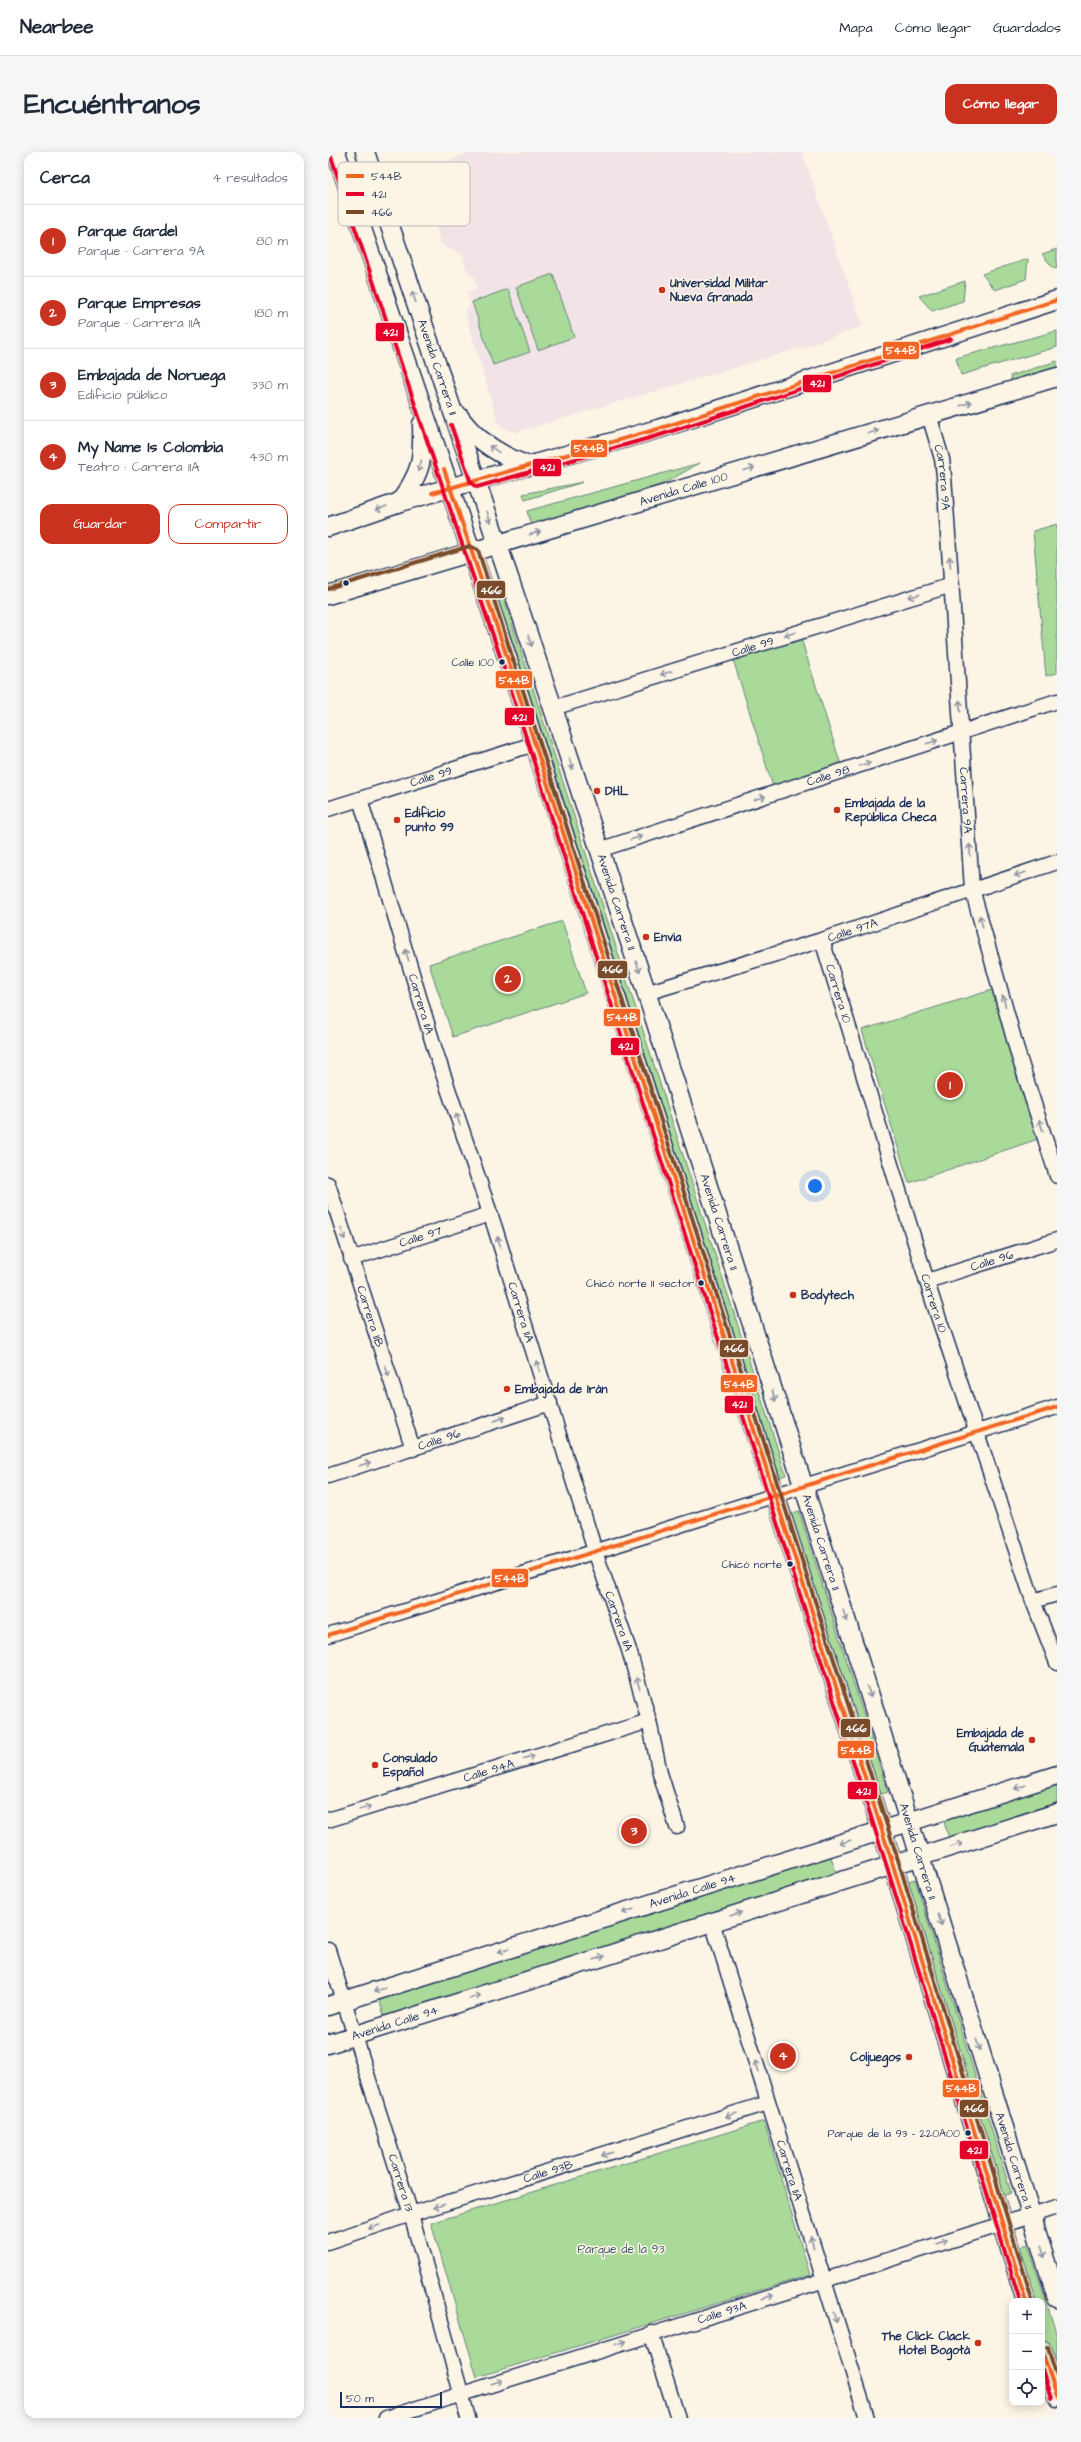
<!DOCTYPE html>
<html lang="es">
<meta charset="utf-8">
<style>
:root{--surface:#fff;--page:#f6f6f7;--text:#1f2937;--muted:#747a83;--line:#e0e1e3;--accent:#c8321e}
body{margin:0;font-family:"Architects Daughter",sans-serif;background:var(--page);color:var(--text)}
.controls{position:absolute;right:12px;bottom:12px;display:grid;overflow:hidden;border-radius:8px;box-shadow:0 2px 10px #0003}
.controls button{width:36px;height:36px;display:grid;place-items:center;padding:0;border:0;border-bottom:1px solid var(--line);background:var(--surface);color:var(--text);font:20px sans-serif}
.scale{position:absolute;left:12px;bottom:10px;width:102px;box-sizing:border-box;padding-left:4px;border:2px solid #1b2f5e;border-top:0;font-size:11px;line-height:14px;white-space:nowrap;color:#1b2f5e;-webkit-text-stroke:3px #fcf5e5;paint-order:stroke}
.you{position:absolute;left:487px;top:1034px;width:14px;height:14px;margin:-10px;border:3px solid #fff;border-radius:50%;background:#1a73e8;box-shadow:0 0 0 6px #1a73e833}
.badge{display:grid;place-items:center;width:26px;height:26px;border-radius:50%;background:var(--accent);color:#fff;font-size:13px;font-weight:700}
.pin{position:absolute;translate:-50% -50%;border:2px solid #fff;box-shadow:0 1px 4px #0006}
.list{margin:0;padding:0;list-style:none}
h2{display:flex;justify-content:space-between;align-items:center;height:52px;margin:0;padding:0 16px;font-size:17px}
h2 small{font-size:13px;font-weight:400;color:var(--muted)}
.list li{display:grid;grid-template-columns:26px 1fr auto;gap:12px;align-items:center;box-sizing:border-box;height:72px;padding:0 16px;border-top:1px solid var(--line)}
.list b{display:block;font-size:15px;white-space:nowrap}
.list p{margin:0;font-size:13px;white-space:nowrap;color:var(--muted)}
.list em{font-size:13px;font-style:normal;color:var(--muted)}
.actions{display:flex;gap:8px;padding:12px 16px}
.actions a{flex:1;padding:9px 0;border:1px solid var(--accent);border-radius:12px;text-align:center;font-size:14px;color:var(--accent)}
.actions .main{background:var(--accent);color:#fff}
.icon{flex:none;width:22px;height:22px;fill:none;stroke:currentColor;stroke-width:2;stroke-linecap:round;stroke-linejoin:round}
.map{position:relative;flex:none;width:729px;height:2266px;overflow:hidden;border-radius:12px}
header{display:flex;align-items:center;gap:24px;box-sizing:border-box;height:56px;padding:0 20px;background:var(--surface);border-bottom:1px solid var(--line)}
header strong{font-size:19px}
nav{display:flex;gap:22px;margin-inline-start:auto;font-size:14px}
.intro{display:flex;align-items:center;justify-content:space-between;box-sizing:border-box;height:96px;padding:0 24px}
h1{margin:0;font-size:28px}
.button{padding:10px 18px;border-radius:12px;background:var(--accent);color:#fff;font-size:14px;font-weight:700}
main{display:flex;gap:24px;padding:0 24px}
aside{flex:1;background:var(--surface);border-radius:12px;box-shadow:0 2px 10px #0003}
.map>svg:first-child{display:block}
</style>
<header>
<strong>Nearbee</strong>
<nav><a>Mapa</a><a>Cómo llegar</a><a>Guardados</a></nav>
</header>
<div class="intro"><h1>Encuéntranos</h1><a class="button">Cómo llegar</a></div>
<main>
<aside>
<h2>Cerca<small>4 resultados</small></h2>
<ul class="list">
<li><span class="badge">1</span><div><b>Parque Gardel</b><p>Parque · Carrera 9A</p></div><em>80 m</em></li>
<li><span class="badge">2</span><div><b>Parque Empresas</b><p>Parque · Carrera 11A</p></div><em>180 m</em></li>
<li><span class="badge">3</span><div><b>Embajada de Noruega</b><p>Edificio público</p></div><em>330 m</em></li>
<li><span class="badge">4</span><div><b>My Name Is Colombia</b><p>Teatro · Carrera 11A</p></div><em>430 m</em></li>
</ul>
<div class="actions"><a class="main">Guardar</a><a>Compartir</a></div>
</aside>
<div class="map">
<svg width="729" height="2266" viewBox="0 0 729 2266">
<rect width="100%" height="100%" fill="#fcf5e5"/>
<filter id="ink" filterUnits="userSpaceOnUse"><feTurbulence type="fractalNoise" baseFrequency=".025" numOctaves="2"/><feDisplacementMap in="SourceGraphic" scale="8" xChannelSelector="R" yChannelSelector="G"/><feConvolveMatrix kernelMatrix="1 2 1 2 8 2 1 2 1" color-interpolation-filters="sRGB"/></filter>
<g filter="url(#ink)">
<path fill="#f2e4e6" d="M137,0H474L535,174L480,194L189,280L182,279L175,276L169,268L137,160L143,151L139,140L149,136L146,124L140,121L134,103L114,93L91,33L92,24L98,16L138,2Z"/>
<path fill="#aada9a" stroke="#62847c" d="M729,97V116L726,117L714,102Z
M700,107L698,127L667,138L654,122Z
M225,122L246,185L210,198L188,135Z
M637,129L635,149L604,159L591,144Z
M180,137L202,200L165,213L144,150Z
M729,179V195L633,223L628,206Z
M729,209V216L684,230L682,224Z
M372,311L335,332L203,374L199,359Z
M255,330L197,348L195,342Z
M729,372V521L718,524L705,379Z
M170,428L458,1323L447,1327L159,431Z
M470,477L514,616L446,638L403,501Z
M234,769L258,841L125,885L101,812Z
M664,838L710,987L581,1031L534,878Z
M471,1359L560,1640L548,1644L459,1363Z
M729,1630V1653L621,1687L615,1666Z
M503,1705L509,1726L57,1867L51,1846Z
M587,1727L683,2041L672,2045L575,1731Z
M436,1969L482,2123L149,2225L103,2071Z
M700,2092L729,2184V2229L714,2182V2149H704L687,2096Z"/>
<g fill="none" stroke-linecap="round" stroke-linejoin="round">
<g stroke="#1b2f5e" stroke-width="17">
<g id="minor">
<path id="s1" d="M601,263L614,307L616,324L644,737L691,905L729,1024"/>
<path id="s2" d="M225,556L624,433"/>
<path id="s3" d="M32,647L107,898L167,1076L267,1399L301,1498L321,1569L332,1621L349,1675"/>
<path id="s4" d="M0,657L206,592"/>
<path id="s5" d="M271,698L729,549"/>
<path id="s6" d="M494,788L605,1149L705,1449L729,1511"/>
<path id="s7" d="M318,841L494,788L729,710"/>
<path id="s8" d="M0,1032L85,1297"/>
<path id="s9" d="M23,1107L162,1062"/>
<path id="s10" d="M599,1129L729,1088"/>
<path id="s11" d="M0,1324L222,1251"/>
<path d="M705,1449L729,1442"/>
<path d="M0,1483L729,1255"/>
<path id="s12" d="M0,1668L321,1569"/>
<path id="s13" d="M384,1770L539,2266"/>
<path id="s14" d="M0,1798L83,2062L140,2266"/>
<path id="s15" d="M0,2090L89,2060L440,1951"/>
<path d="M323,2181L350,2266"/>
<path id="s16" d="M58,2266L729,2055"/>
</g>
</g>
<g stroke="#1b2f5e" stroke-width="21">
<g id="major">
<path d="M8,0L180,508L276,807L565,1713L698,2149"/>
<path id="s17" d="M37,0L225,556L314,827L529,1502L729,2146"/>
<path d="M130,263C147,288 173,304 201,314"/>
<path d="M72,350C94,319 95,309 94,272"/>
<path d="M0,375L72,350L330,277L729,148"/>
<path id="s18" d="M0,443L729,225"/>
<path id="s19" d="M0,1854L729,1623"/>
<path id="s20" d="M0,1892L729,1661"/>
<path d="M714,2198L729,2245"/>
</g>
</g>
<use href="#minor" stroke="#fcf5e5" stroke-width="14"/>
<use href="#major" stroke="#fcf5e5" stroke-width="18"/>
<g stroke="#fcf5e5" stroke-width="7">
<path id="bus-1" d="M116,317L180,508L565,1713L698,2149
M104,341L330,277L729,148
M0,1483L729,1255
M714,2198L729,2245"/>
</g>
<g stroke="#fcf5e5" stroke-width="7">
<path id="bus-2" d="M2,2L174,510L559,1715L692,2149
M123,273L143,331L149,335L332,283L623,187
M714,2218L723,2247"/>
</g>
<g stroke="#fcf5e5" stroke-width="7">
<path id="bus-3" d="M0,437L142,394L150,398L571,1711L704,2147
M720,2196L729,2225"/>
</g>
<use href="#bus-1" stroke="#f26522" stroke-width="4"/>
<use href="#bus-2" stroke="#e4002b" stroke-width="4"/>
<use href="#bus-3" stroke="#7a4b2a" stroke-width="4"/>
</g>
<defs><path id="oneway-shaft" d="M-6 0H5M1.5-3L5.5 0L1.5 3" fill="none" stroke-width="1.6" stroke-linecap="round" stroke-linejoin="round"/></defs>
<g stroke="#8c92a2">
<use href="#oneway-shaft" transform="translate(86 145) rotate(-108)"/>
<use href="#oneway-shaft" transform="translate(638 252) rotate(-17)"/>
<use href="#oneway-shaft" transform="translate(545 280) rotate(-17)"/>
<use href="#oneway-shaft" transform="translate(166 297) rotate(-146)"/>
<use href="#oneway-shaft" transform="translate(92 314) rotate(105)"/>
<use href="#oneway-shaft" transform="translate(421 317) rotate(-17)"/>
<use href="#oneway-shaft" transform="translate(53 356) rotate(162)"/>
<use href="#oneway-shaft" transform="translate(161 365) rotate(71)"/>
<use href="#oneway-shaft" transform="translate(207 381) rotate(-16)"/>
<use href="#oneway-shaft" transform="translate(622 410) rotate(-94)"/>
<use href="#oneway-shaft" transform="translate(586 444) rotate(163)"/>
<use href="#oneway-shaft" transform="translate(462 482) rotate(163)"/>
<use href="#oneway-shaft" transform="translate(202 489) rotate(71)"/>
<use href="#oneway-shaft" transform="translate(338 521) rotate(163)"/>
<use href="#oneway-shaft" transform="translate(632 554) rotate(-94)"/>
<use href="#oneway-shaft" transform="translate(604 590) rotate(-18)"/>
<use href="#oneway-shaft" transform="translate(243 612) rotate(72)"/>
<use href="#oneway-shaft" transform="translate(537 612) rotate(-18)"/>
<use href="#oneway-shaft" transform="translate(432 646) rotate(-18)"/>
<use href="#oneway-shaft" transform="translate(308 686) rotate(-18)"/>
<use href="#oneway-shaft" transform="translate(642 698) rotate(-94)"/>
<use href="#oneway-shaft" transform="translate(692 722) rotate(162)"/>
<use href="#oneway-shaft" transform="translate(653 769) rotate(-106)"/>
<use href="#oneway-shaft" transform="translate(79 803) rotate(-107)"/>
<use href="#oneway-shaft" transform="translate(310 815) rotate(72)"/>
<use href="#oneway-shaft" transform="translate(676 849) rotate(-105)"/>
<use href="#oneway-shaft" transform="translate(130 967) rotate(-108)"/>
<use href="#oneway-shaft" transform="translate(713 973) rotate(-108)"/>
<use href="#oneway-shaft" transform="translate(15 1082) rotate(73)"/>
<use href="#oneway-shaft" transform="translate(171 1090) rotate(-108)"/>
<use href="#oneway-shaft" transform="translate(210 1214) rotate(-108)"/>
<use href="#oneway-shaft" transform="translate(59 1219) rotate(72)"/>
<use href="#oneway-shaft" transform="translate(446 1244) rotate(72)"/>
<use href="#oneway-shaft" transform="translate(172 1267) rotate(-19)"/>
<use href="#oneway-shaft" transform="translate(37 1312) rotate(-18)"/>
<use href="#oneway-shaft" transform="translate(517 1464) rotate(72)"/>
<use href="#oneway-shaft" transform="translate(310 1531) rotate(-106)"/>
<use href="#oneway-shaft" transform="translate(541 1540) rotate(73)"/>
<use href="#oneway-shaft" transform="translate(201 1605) rotate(-17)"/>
<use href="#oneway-shaft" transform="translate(692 1635) rotate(162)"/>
<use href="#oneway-shaft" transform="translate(37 1656) rotate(-17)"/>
<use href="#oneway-shaft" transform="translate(517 1690) rotate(162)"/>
<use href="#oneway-shaft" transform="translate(629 1693) rotate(-17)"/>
<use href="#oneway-shaft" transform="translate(300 1759) rotate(162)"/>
<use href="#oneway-shaft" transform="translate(408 1762) rotate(-18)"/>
<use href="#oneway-shaft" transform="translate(612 1768) rotate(73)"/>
<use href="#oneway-shaft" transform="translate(176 1798) rotate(162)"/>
<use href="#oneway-shaft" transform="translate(271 1806) rotate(-18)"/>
<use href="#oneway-shaft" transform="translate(51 1838) rotate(162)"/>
<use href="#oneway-shaft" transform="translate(147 1845) rotate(-18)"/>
<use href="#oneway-shaft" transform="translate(650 1893) rotate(73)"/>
<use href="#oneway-shaft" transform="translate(429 1914) rotate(-107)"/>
<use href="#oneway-shaft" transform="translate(403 1963) rotate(162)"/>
<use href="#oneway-shaft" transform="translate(279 2002) rotate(163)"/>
<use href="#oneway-shaft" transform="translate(111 2054) rotate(163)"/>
<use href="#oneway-shaft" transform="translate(46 2075) rotate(161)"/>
<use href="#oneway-shaft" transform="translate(484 2090) rotate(-107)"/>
<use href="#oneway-shaft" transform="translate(614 2090) rotate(-18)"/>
<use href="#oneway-shaft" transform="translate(715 2100) rotate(73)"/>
<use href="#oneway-shaft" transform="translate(440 2145) rotate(-17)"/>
<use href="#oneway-shaft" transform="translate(507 2165) rotate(73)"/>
<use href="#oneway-shaft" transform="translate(293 2191) rotate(-18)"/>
<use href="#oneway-shaft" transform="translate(169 2230) rotate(-18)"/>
</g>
</g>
<g fill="#c8321e" stroke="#fcf5e5" stroke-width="1.5">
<circle cx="334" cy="138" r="4"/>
<circle cx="269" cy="639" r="4"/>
<circle cx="509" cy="658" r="4"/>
<circle cx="69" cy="668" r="4"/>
<circle cx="318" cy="785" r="4"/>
<circle cx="465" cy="1143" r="4"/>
<circle cx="179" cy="1237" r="4"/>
<circle cx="704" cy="1588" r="4"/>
<circle cx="47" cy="1613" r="4"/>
<circle cx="581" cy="1905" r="4"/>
<circle cx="650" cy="2191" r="4"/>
</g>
<g fill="#1b2f5e" stroke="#fcf5e5" stroke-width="1.5">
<circle cx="18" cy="431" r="3.5"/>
<circle cx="174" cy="510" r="3.5"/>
<circle cx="373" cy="1131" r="3.5"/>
<circle cx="462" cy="1412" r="3.5"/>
<circle cx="640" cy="1981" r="3.5"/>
</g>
<g text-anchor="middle" stroke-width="3" stroke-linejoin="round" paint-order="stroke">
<g font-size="11" fill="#1b2f5e" stroke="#fcf5e5" text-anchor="end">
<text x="166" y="514">Calle 100</text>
<text x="366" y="1135">Chicó norte II sector</text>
<text x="454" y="1416">Chicó norte</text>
<text x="632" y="1985">Parque de la 93 - 220A00</text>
</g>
<g font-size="12" font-weight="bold" fill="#1b2f5e" stroke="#fcf5e5" text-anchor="start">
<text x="342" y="135">Universidad Militar<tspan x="342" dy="14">Nueva Granada</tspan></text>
<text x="277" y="643">DHL</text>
<text x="517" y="655">Embajada de la<tspan x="517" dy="14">República Checa</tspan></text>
<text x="77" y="665">Edificio<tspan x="77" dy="14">punto 99</tspan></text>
<text x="326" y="789">Envia</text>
<text x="473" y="1147">Bodytech</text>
<text x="187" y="1241">Embajada de Irán</text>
<text x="696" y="1585" text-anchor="end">Embajada de<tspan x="696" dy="14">Guatemala</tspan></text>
<text x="55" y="1610">Consulado<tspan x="55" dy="14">Español</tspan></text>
<text x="573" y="1909" text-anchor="end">Coljuegos</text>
<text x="642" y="2188" text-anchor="end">The Click Clack<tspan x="642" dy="14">Hotel Bogotá</tspan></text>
</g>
<g font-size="12" fill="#1b2f5e" stroke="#fcf5e5">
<text dy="4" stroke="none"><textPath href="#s17" startOffset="227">Avenida Carrera 11</textPath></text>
<text dy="4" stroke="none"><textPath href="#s1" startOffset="64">Carrera 9A</textPath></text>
<text dy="4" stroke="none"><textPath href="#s18" startOffset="371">Avenida Calle 100</textPath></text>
<text dy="4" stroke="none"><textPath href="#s2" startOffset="209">Calle 99</textPath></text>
<text dy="4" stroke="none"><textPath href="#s4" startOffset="108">Calle 99</textPath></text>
<text dy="4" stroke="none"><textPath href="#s5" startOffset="241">Calle 98</textPath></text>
<text dy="4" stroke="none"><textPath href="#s1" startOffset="388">Carrera 9A</textPath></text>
<text dy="4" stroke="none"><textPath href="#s17" startOffset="791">Avenida Carrera 11</textPath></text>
<text dy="4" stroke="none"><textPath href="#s7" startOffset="216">Calle 97A</textPath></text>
<text dy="4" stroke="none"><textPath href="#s6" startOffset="56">Carrera 10</textPath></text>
<text dy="4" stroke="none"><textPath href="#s3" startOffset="214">Carrera 11A</textPath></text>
<text dy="4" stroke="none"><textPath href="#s17" startOffset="1127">Avenida Carrera 11</textPath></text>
<text dy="4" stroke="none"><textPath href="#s9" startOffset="73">Calle 97</textPath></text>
<text dy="4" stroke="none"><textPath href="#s10" startOffset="68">Calle 96</textPath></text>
<text dy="4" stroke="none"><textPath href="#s6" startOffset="380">Carrera 10</textPath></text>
<text dy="4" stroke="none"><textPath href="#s3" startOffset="538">Carrera 11A</textPath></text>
<text dy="4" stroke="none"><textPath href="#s8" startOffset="139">Carrera 11B</textPath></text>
<text dy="4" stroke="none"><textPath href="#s11" startOffset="117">Calle 96</textPath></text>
<text dy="4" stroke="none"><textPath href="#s17" startOffset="1463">Avenida Carrera 11</textPath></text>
<text dy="4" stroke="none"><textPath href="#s3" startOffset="862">Carrera 11A</textPath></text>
<text dy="4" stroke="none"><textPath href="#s12" startOffset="168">Calle 94A</textPath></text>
<text dy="4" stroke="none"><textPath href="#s17" startOffset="1787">Avenida Carrera 11</textPath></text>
<text dy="4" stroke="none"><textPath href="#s19" startOffset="382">Avenida Calle 94</textPath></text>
<text dy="4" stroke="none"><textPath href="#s20" startOffset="70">Avenida Calle 94</textPath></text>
<text dy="4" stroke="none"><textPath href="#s17" startOffset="2111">Avenida Carrera 11</textPath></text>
<text dy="4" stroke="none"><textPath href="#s13" startOffset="260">Carrera 11A</textPath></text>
<text dy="4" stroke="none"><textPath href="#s15" startOffset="231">Calle 93B</textPath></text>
<text dy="4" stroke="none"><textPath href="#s14" startOffset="244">Carrera 13</textPath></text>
<text dy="4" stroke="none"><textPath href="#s16" startOffset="352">Calle 93A</textPath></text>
</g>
<g font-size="12" fill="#3f5a6d" stroke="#fcf5e5">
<text x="293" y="2101">Parque de la 93</text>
</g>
</g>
<rect x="10" y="10" width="132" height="64" rx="6" fill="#fcf5e5" stroke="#b8babc" stroke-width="1"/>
<rect x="18" y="22" width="18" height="4" fill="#f26522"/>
<rect x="18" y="40" width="18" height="4" fill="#e4002b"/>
<rect x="18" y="58" width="18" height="4" fill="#7a4b2a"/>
<g font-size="11" fill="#1b2f5e">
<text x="43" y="28">544B</text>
<text x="43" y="46">421</text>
<text x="43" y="64">466</text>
</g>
<g stroke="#fcf5e5" stroke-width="1.5">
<rect x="47" y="170" width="30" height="20" rx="4" fill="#e4002b"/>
<rect x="554" y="189" width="38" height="19" rx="4" fill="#f26522"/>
<rect x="474" y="222" width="30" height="19" rx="4" fill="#e4002b"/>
<rect x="242" y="287" width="38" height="19" rx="4" fill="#f26522"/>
<rect x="204" y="306" width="30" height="19" rx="4" fill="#e4002b"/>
<rect x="148" y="428" width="30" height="19" rx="4" fill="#7a4b2a"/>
<rect x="167" y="518" width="38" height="19" rx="4" fill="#f26522"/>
<rect x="176" y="555" width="31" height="19" rx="4" fill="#e4002b"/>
<rect x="269" y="808" width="31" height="19" rx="4" fill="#7a4b2a"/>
<rect x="275" y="856" width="38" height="19" rx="4" fill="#f26522"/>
<rect x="282" y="885" width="30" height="19" rx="4" fill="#e4002b"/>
<rect x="391" y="1187" width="30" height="19" rx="4" fill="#7a4b2a"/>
<rect x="392" y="1222" width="38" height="19" rx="4" fill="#f26522"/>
<rect x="396" y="1243" width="30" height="19" rx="4" fill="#e4002b"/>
<rect x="163" y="1416" width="38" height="20" rx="4" fill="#f26522"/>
<rect x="512" y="1566" width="31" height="20" rx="4" fill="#7a4b2a"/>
<rect x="509" y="1588" width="38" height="19" rx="4" fill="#f26522"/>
<rect x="519" y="1629" width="31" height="19" rx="4" fill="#e4002b"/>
<rect x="614" y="1927" width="38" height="19" rx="4" fill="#f26522"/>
<rect x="631" y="1947" width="30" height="19" rx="4" fill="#7a4b2a"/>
<rect x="631" y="1988" width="30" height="20" rx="4" fill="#e4002b"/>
</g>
<g font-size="11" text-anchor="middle" font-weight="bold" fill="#fff">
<text x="62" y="184">421</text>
<text x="573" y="202">544B</text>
<text x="489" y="235">421</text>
<text x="261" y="300">544B</text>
<text x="219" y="319">421</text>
<text x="163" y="442">466</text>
<text x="186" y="532">544B</text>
<text x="191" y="569">421</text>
<text x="284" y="821">466</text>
<text x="294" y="869">544B</text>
<text x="297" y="898">421</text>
<text x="406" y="1200">466</text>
<text x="411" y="1236">544B</text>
<text x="411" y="1256">421</text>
<text x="182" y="1430">544B</text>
<text x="528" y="1580">466</text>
<text x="528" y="1602">544B</text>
<text x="535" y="1643">421</text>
<text x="633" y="1940">544B</text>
<text x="646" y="1960">466</text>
<text x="646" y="2002">421</text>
</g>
</svg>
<div class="controls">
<button>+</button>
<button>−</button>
<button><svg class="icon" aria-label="locate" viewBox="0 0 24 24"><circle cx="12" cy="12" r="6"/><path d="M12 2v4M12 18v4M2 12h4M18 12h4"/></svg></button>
</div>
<div class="scale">50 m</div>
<div class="you"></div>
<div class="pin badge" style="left:622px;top:933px">1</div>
<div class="pin badge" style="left:180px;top:827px">2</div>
<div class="pin badge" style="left:306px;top:1679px">3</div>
<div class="pin badge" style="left:455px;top:1904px">4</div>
</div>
</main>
